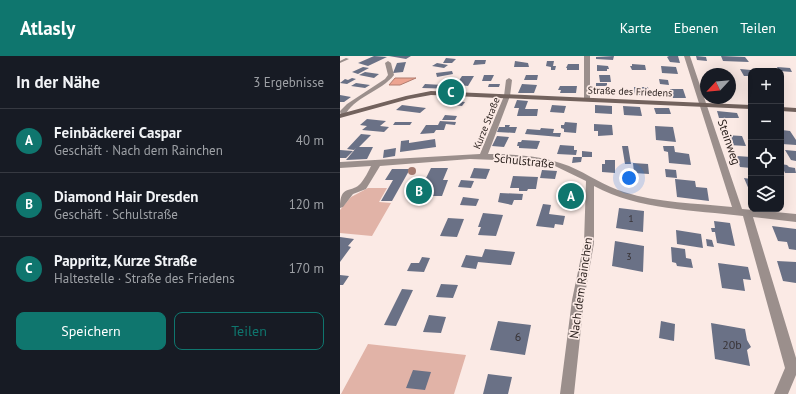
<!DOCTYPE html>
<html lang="de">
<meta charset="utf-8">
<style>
:root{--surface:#171b24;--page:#20242c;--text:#f1f3f6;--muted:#9ea1a6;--line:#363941;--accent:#0f766e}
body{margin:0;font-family:"PT Sans",sans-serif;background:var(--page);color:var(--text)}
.controls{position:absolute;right:12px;top:12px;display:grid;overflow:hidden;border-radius:8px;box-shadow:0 4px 16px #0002}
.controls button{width:36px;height:36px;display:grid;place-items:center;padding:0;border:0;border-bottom:1px solid var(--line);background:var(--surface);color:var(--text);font:20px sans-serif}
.compass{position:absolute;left:360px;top:12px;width:36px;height:36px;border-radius:50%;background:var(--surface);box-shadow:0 4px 16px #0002;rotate:244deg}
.you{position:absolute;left:289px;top:122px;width:14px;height:14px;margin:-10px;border:3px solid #fff;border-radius:50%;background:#1a73e8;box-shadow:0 0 0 6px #1a73e833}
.badge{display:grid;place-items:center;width:26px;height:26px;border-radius:50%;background:var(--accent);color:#fff;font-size:13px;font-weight:700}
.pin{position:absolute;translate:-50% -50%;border:2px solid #fff;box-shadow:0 1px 4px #0006}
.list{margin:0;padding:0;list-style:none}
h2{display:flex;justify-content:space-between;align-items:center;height:52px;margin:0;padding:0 16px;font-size:17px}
h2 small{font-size:13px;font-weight:400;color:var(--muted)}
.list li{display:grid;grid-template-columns:26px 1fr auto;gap:12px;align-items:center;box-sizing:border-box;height:64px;padding:0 16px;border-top:1px solid var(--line)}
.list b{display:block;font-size:15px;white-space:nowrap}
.list p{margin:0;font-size:13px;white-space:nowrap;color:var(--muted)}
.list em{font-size:13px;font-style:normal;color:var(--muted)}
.actions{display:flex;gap:8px;padding:12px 16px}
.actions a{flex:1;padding:9px 0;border:1px solid var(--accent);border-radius:8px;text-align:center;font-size:14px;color:var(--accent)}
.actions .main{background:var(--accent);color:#fff}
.icon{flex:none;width:22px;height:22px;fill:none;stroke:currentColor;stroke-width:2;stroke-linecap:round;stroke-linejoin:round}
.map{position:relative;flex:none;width:456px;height:338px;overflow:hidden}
header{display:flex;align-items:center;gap:24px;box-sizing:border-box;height:56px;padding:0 20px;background:var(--accent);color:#fff}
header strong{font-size:19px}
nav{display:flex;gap:22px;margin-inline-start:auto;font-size:14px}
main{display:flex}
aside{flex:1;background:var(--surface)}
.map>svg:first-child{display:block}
</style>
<header>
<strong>Atlasly</strong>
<nav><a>Karte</a><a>Ebenen</a><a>Teilen</a></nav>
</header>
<main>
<aside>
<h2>In der Nähe<small>3 Ergebnisse</small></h2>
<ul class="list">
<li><span class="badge">A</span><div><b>Feinbäckerei Caspar</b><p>Geschäft · Nach dem Rainchen</p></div><em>40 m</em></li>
<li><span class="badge">B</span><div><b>Diamond Hair Dresden</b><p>Geschäft · Schulstraße</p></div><em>120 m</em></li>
<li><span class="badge">C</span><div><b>Pappritz, Kurze Straße</b><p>Haltestelle · Straße des Friedens</p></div><em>170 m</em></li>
</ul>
<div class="actions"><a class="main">Speichern</a><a>Teilen</a></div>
</aside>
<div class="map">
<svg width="456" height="338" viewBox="0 0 456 338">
<rect width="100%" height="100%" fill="#fbeae5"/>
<path fill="#e1b3a7" d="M28,132H47L39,146L51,147L32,180L0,177V154L11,141Z
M28,288L126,299L114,338H1Z"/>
<path fill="#eda491" stroke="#b27c6e" d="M55,22H76L60,29H49Z"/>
<path fill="#6a7186" d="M34,0L47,1L28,10L18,7Z
M49,0H71L66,3Z
M274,0L273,4L256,3V1Z
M329,0H338L340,7L330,6L327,1Z
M356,0L366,1L367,5L357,4Z
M381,0L405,1L409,6L383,5Z
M106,2L116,3L112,7H103Z
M135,4H146L145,8L133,9Z
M175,5L188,7L189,11H174Z
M207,5H214L213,10H216L215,14H211V11L206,10Z
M66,6L63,16L53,17L57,7Z
M97,7L108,9L104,12L92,10Z
M228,8H239V14H227V12H226Z
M292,8L305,9L306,14H292L290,10H292Z
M257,9L268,10L269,13H267V15H257Z
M321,10L336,11L338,18L322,17Z
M23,11L29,12L18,18L12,16Z
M437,11L450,12L452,16L439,15Z
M400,13L411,14V20H404Z
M112,15L113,18L97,21L96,17Z
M25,16L39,18L34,22L19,19Z
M144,19H154L151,25H142Z
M186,19H198L197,24H184Z
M259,19H270L271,26H260Z
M122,20H134L128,30L118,29L115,33L82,32L85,28L103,29L109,26H118Z
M12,22L16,23L7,28L0,27L5,23L8,24Z
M319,23L328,24L329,29L320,28Z
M16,27L30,29L25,32L11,30Z
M256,27H267V30H256Z
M149,28H160L159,31H148Z
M182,28L197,29L194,37H178Z
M220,30H237L236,37H220L221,34H218Z
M294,31H308L309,39H295Z
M256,32L274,33V39L256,38Z
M330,33H343L346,42H333L332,39H330Z
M0,39L11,41L4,46H0Z
M177,44L188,45L185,53H198L197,60H177L179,52H174Z
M116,45L125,46L122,50L113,49Z
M62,49L86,52L80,57L56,54Z
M212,49L226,50L224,57L210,56Z
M255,49L272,50V58L255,57Z
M283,50L300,51L302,60L284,59Z
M314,52H329L331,58H316Z
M377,55L397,57L399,62H379Z
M105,59L117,60L115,64H102Z
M27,63L46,65L40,70L49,71L44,76L22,74L27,70L20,69Z
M100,65L116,66L115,69L106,68L104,74H96L94,77L80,78L86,69H98Z
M55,66H72L70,69H53Z
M225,66L237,67L236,77L224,76V73L221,72V69H224Z
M254,68L272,69L273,79L258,80V75H254Z
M165,69H170L169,71H177L175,77L157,76L159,71H165Z
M315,70L333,71L336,86L316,84Z
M201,72L214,73L213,77H221L220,81L185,78L187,73L200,74Z
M442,74L450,75L456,84V89L442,88L441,77H444Z
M21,78L31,79L19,91H33L27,103L6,104L16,92L14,94L7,93Z
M385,79L402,80L406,90L389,89Z
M157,80L169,81L164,91L152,90Z
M95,83L96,91L60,96L61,85L69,84V87Z
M182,84L200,85L197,93L179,92V90H177L178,86H181Z
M220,89L234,90V94H237L236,99L217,98Z
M282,90H288L291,108H285Z
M323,90H334L335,96L349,98L351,109L329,107L328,96L324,95Z
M56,92L55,100L43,102L44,94Z
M0,94L13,95L6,102H0Z
M445,94L456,95V105L451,104Z
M242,95L252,96V101H242Z
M397,100L411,101V112L400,111Z
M233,101H242L241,106L232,107Z
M265,104H275V117L262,116V108H265Z
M293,107L308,108L309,118L294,117Z
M441,108L447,109L449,111L455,112L456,117H445Z
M91,112H108L103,124H108L102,140H72L80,124H85Z
M134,112L150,113L146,123L130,122Z
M52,113H70L52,145H41L53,124H45Z
M325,113L336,114L337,122L326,121Z
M202,114L217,115L215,123L200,122Z
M173,120L198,121L196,133H188L187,135H179V132H170Z
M404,122L411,123V136H410Z
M335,123L355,125L356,131L367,132L369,145L337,141Z
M121,124L134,125L131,132L118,131Z
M225,130H239L238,151L223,150Z
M160,137L183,138L182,144H174L172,149L158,146Z
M123,141L139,143L136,150L120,149Z
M203,148L211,149L209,158L225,160L223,169L215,168L214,172L196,170Z
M279,152L304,155L303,176L276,172Z
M143,157L163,159L156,180L138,179L141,171H138Z
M108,162L124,163L117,181L100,180Z
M374,165L390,167L395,190L377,187L375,176H372L371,172H375Z
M432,170L456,173V194L449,193L447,186L438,185Z
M336,174L361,178L363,192L337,188Z
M0,181L14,183L8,190L11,191L0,206Z
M366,183L372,184L374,191L367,190Z
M275,185L304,190L303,216L272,210Z
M331,191L345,193L346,202L351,203L353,212L337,210L336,207L332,206Z
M145,193L175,196L171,209L138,206L136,213L121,211L126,199L142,201Z
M82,201L90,202L84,216L67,215L71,207H79Z
M437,205L456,206V227L443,225Z
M378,207L408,211L411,224L403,223L405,235L382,232Z
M0,219L9,220L3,229H0Z
M101,228L118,229L113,242L96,241Z
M62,233L73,234L56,270L44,269Z
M89,259L106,261L101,277L83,276Z
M158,265L191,269L185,299L150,294Z
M321,265L335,268L334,285L319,282Z
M371,267L405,273L407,284L411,291L407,294L410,310L375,303Z
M73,314L91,316L85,334L66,332Z
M148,318L172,321L168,338H143Z"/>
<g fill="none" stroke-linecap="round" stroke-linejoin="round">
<path fill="#9b8f8c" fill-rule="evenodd" d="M6,2L9,3L0,7V5Z"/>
<path fill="#9b8f8c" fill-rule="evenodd" d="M244,0H250V43L247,45L244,43Z
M344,0H350L402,153L456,158V166L413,161L456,302V319L448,338H434L445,312L403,160C354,154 299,154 254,130V187L244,244L234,338H220L232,244L244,187L246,125L215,110L182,105L130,103L40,110L26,133L13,138L3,151L0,152C0,127 12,138 21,127C25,122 28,116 31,110L0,112V106L140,98L164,40L166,24L169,22L172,24L170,40L148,98C175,98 204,100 229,110C248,118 264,130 284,136C318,147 356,147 392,151Z
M48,5L51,7L54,19C42,35 12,42 5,60H1L0,55L7,48L45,23L48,19L45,7Z"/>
<path fill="#72625d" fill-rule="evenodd" d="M91,35L411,49V53L91,39L69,43L0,62V58L66,40Z
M441,51L456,52V56L441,55Z"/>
</g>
<circle fill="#a57a6f" cx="72" cy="115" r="4"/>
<g text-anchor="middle" stroke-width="3.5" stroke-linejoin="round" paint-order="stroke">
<g font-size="10" fill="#281e1b" stroke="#fbeae5">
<text transform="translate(290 35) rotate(2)" y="4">Straße des Friedens</text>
<text transform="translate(146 67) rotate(-68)" y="4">Kurze Straße</text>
</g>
<g font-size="10" fill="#383336">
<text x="291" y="166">1</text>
<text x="289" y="204">3</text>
</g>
<g font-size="12" fill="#281e1b" stroke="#fbeae5">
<text transform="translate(389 86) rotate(71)" y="4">Steinweg</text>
<text transform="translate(184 105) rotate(6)" y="4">Schulstraße</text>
<text transform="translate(241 232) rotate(-82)" y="4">Nach dem Rainchen</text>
</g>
<g font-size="12" fill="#383336">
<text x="178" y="285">6</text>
<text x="392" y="293">20b</text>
</g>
</g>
</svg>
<div class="controls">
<button>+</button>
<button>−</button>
<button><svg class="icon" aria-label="locate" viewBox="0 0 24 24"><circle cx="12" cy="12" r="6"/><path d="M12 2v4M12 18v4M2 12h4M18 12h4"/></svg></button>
<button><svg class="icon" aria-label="layers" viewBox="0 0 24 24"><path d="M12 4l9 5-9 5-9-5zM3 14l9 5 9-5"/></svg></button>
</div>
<svg class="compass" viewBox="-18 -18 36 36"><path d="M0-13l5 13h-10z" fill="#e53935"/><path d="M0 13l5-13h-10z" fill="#9ea1a6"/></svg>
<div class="you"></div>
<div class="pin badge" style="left:231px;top:140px">A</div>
<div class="pin badge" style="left:79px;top:135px">B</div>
<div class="pin badge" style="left:111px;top:36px">C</div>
</div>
</main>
